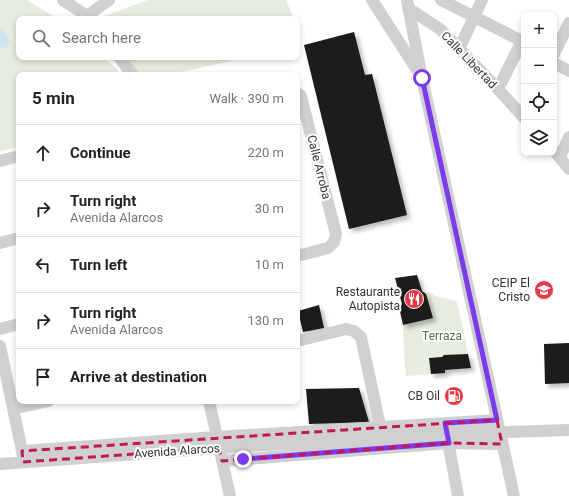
<!DOCTYPE html>
<meta charset="utf-8">
<style>
:root{--surface:#fff;--page:#f6f6f6;--text:#222;--muted:#767676;--line:#e0e0e0}
body{margin:0;font-family:Roboto,sans-serif;background:var(--page);color:var(--text)}
.controls{position:absolute;right:12px;top:12px;display:grid;overflow:hidden;border-radius:8px;box-shadow:0 2px 6px #0003}
.controls button{width:36px;height:36px;display:grid;place-items:center;padding:0;border:0;border-bottom:1px solid var(--line);background:var(--surface);color:var(--text);font:20px sans-serif}
.stop{position:absolute;width:12px;height:12px;margin:-9px;border:3px solid #7c3aed;border-radius:50%;background:#fff}
.stop.end{background:#7c3aed;border-color:#fff;box-shadow:0 1px 4px #0008}
.list{margin:0;padding:0;list-style:none}
h2{display:flex;justify-content:space-between;align-items:center;height:52px;margin:0;padding:0 16px;font-size:17px}
h2 small{font-size:13px;font-weight:400;color:var(--muted)}
.list li{display:grid;grid-template-columns:26px 1fr auto;gap:12px;align-items:center;box-sizing:border-box;height:56px;padding:0 16px;border-top:1px solid var(--line)}
.list b{display:block;font-size:15px;white-space:nowrap}
.list p{margin:0;font-size:13px;white-space:nowrap;color:var(--muted)}
.list em{font-size:13px;font-style:normal;color:var(--muted)}
.icon{flex:none;width:22px;height:22px;fill:none;stroke:currentColor;stroke-width:2;stroke-linecap:round;stroke-linejoin:round}
.map{position:relative;flex:none;width:569px;height:496px;overflow:hidden}
.search{position:absolute;background:var(--surface);box-shadow:0 2px 6px #0003;left:16px;top:16px;width:284px;height:44px;display:flex;align-items:center;gap:10px;box-sizing:border-box;padding:0 14px;border-radius:8px;color:var(--muted);font-size:15px}
.panel{position:absolute;background:var(--surface);box-shadow:0 2px 6px #0003;left:16px;top:72px;width:284px;height:332px;border-radius:8px}
.map>svg:first-child{display:block}
</style>
<div class="map">
<svg width="569" height="496" viewBox="0 0 569 496">
<defs>
<filter id="shadow"><feDropShadow dx="3.5" dy="3.5" stdDeviation="2" flood-color="#0004"/></filter>
</defs>
<rect width="100%" height="100%" fill="#fff"/>
<path fill="#e6ecdf" d="M0,0H27L58,19H19V57H103L118,70L119,75H19V147L0,151Z
M148,0H286L294,19H106L104,16Z
M125,57H249L168,75H135Z
M427,292H429L435,296L457,301L468,354L444,355L442,357L430,358L431,374L406,376L404,352L403,325L432,318L426,294Z"/>
<path fill="#cfe2ee" d="M0,29C5,33 11,38 10,45L8,47L0,48Z"/>
<path fill="#1a1a1a" filter="url(#shadow)" d="M354,32L365,75L372,74L407,215L349,229L304,45Z
M417,275L422,291L426,294L433,318L403,325L399,307L402,304L395,278Z
M319,305L324,328L303,332L298,311Z
M569,343V383L545,384L544,344Z
M468,354L471,368L445,370V373L431,374L429,358L442,357L444,355Z
M359,388L369,422L309,424L306,389Z"/>
<g fill="none" stroke-linecap="round" stroke-linejoin="round">
<path stroke="#d0d0d0" stroke-width="12" d="M63,0L87,16L89,19
M372,0L419,73
M407,0L422,78L514,496
M441,0L524,42
M408,8L440,29L498,89L524,118
M87,16L109,0
M459,49L482,0
M554,54L569,23
M119,57L133,75
M554,63L569,71
M498,89L522,41
M297,93L301,96L336,234L334,242L328,248L297,256
M554,151L569,169
M560,157L569,137
M0,161L19,156
M0,243L19,238
M0,329L19,324
M297,341L346,329L354,331L361,337L382,435
M0,346L22,451L23,457
M209,401L230,496
M13,409L48,401
M447,436L458,496
M22,451L216,437L497,420
M222,461L449,443L502,444
M0,464L219,448L446,434L569,430"/>
</g>
<g fill="none" stroke-linecap="round" stroke-linejoin="round">
<path stroke="#7c3aed" stroke-width="5" d="M243,459L449,443L445,423L497,420L422,78"/>
</g>
<path fill="none" stroke="#c2185b" stroke-width="3" stroke-dasharray="8 5" stroke-linejoin="round" d="M497,420L502,444L449,443L222,461L219,448L23,462L22,451Z"/>
<defs>
<g id="school-disc" transform="scale(1)"><circle r="9.5" fill="#e63946" stroke="#fff"/><path d="M0-5L7-2L0 1L-7-2ZM-4 1L0 2.5L4 1V4Q0 6-4 4Z" fill="#fff"/></g>
<g id="restaurant-disc" transform="scale(1)"><circle r="9.5" fill="#e63946" stroke="#fff"/><path d="M-5-6h1v4h1v-4h1v4h1v-4h1v5L-1.5 .5V6h-2V.5L-5-1ZM5-6V6H3V1.5H1.5Q1.5-4 5-6Z" fill="#fff"/></g>
<g id="fuel-disc" transform="scale(1)"><circle r="9.5" fill="#e63946" stroke="#fff"/><path d="M-5.5-6h7V0h2V4h1.3V-2.5L3-4.5l.8-.8L6-3V5H2.5V1h-1V6h-7ZM-4.2-4.7v3.2H.2V-4.7Z" fill="#fff"/></g>
</defs>
<g fill-rule="evenodd">
<use href="#school-disc" x="544" y="290"/>
<use href="#restaurant-disc" x="414" y="299"/>
<use href="#fuel-disc" x="454" y="396"/>
</g>
<g text-anchor="middle" stroke-width="4" stroke-linejoin="round" paint-order="stroke">
<g font-size="12" fill="#333" stroke="#fff">
<text transform="translate(469 60) rotate(46)" y="4">Calle Libertad</text>
<text transform="translate(319 167) rotate(76)" y="4">Calle Arroba</text>
<text transform="translate(177 451) rotate(-4)" y="4">Avenida Alarcos</text>
</g>
<g font-size="12" fill="#333" stroke="#fff" text-anchor="end">
<text x="530" y="287">CEIP El<tspan x="530" dy="14">Cristo</tspan></text>
<text x="400" y="296">Restaurante<tspan x="400" dy="14">Autopista</tspan></text>
<text x="440" y="400">CB Oil</text>
</g>
<g font-size="12" fill="#56703f" stroke="#fff">
<text x="442" y="340">Terraza</text>
</g>
</g>
</svg>
<div class="controls">
<button>+</button>
<button>−</button>
<button><svg class="icon" aria-label="locate" viewBox="0 0 24 24"><circle cx="12" cy="12" r="6"/><path d="M12 2v4M12 18v4M2 12h4M18 12h4"/></svg></button>
<button><svg class="icon" aria-label="layers" viewBox="0 0 24 24"><path d="M12 4l9 5-9 5-9-5zM3 14l9 5 9-5"/></svg></button>
</div>
<div class="stop" style="left:422px;top:78px"></div>
<div class="stop end" style="left:243px;top:459px"></div>
<div class="search"><svg class="icon" aria-label="search" viewBox="0 0 24 24"><circle cx="10" cy="10" r="6"/><path d="M15 15l6 6"/></svg>Search here</div>
<section class="panel">
<h2>5 min<small>Walk · 390 m</small></h2>
<ul class="list">
<li><svg class="icon" aria-label="ahead" viewBox="0 0 24 24"><path d="M12 20V5M6 11l6-6 6 6"/></svg><div><b>Continue</b></div><em>220 m</em></li>
<li><svg class="icon" aria-label="right" viewBox="0 0 24 24"><path d="M7 20v-9h11M14 6l5 5-5 5"/></svg><div><b>Turn right</b><p>Avenida Alarcos</p></div><em>30 m</em></li>
<li><svg class="icon" aria-label="left" viewBox="0 0 24 24"><path d="M17 20v-9H6M10 6l-5 5 5 5"/></svg><div><b>Turn left</b></div><em>10 m</em></li>
<li><svg class="icon" aria-label="right" viewBox="0 0 24 24"><path d="M7 20v-9h11M14 6l5 5-5 5"/></svg><div><b>Turn right</b><p>Avenida Alarcos</p></div><em>130 m</em></li>
<li><svg class="icon" aria-label="arrive" viewBox="0 0 24 24"><path d="M6 21V4h12l-3 4 3 4H6"/></svg><div><b>Arrive at destination</b></div></li>
</ul>
</section>
</div>
